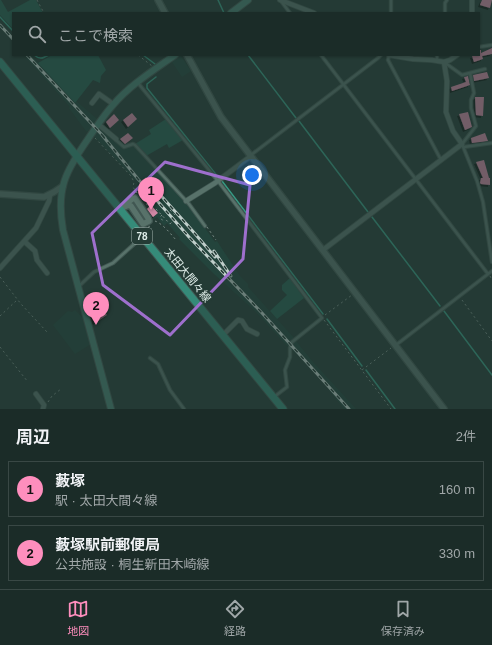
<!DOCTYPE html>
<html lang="ja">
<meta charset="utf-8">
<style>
:root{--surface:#1b2c28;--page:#243430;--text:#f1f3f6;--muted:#a0a7a8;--line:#394845;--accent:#fe8ebd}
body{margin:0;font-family:Helvetica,"Noto Sans JP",sans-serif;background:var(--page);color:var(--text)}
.you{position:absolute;left:252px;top:175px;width:14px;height:14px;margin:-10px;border:3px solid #fff;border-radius:50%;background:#1a73e8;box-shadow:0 0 0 6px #1a73e833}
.badge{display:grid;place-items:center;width:26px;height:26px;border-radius:50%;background:var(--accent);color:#111;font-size:13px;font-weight:700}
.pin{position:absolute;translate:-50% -33px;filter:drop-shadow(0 1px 2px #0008)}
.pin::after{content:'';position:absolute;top:21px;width:14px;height:12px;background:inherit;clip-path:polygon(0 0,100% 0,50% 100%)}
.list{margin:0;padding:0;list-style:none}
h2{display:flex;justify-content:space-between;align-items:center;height:52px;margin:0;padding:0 16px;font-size:17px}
h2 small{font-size:13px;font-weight:400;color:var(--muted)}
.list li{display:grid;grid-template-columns:26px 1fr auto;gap:12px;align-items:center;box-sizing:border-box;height:56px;margin:0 8px 8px;padding:0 8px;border:1px solid var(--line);border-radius:0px}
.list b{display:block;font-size:15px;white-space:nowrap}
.list p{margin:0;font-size:13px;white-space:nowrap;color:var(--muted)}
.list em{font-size:13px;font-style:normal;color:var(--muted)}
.icon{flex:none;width:22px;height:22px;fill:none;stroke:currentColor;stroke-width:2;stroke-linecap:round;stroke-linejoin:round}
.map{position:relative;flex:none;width:492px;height:409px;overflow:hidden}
.search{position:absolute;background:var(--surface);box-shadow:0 1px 3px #0004;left:12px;right:12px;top:12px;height:44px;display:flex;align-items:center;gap:10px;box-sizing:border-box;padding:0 14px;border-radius:0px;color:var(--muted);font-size:15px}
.sheet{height:180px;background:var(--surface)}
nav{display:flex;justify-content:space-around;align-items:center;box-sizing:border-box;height:56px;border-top:1px solid var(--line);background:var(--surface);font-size:11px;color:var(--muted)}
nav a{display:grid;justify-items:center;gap:2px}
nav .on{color:var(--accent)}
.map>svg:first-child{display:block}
</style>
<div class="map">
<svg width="492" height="409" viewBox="0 0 492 409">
<defs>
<filter id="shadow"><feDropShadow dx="-2" dy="2" stdDeviation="0" flood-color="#0009"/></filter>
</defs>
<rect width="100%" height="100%" fill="#243b35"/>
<path fill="#23443c" d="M24,55H31L75,103L76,101L97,119V121L91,129H90L87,132L83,127L69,108L70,107Z
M180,55L191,71L182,77L172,62Z
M100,128L124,148L133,146L134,147L186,202L215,242L217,241L240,276L248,284V287L294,338L289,348L256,312L214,274L179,239L180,238L167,223L164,226L157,217L154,219L146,209L151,205L149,203L152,201L151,199L146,193L144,192L142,195L134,187L136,185L135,184L137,182L94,136Z
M75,310L84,319L91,344L75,354L53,325L68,311L72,312Z
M295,340L313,362L356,409H344L323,382L292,349H291L293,343Z"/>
<path fill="#265d50" d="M0,0H1L8,12L30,0H36L43,13H13V29L0,15Z
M52,55H98L106,70L101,76L100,83L93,80L75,103L38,63Z
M166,119L183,140L169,148L167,144L146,156L135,144L151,134L149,130Z
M290,278L304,298L277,319L270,311L287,295L282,290V285Z"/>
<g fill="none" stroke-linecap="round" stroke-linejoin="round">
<path stroke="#379983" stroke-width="1.5" d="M218,0L224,13
M0,17L13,31
M34,55C40,60 43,58 49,55
M143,55L155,64
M248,55L296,118
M156,77L147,84V88L218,177
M299,121L368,212
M222,181L323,314
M372,217L440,306
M444,311L492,375
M327,319L362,366
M366,370L395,409"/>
</g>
<path fill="#d188a5" filter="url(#shadow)" d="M482,0H492L490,8L480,5Z
M492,48V54L482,56L483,59L474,62L472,56L479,55V50H481V53Z
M487,72L489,78L474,81L473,75Z
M468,76L470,85L452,91L451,87L466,82L464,77Z
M475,97H484L483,116L476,115Z
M468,112L472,127L465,130L459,114Z
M132,113L137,119L128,127L123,120Z
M114,114L119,120L110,128L106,122Z
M128,133L133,138L125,144L120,139Z
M485,133L488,141L472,143L471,138Z
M484,160L489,178H490V185L481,184L480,183L481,178H483L476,162Z
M151,205L158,213L153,217L147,209Z
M103,310L107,315L95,323L91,316Z"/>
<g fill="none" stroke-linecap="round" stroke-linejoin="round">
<g stroke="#415752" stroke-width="4.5">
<path id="service" d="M391,0V13
M281,1L290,13
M445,13V3L447,0
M479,47L492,45
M321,55L488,274
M389,55L388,60L441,160
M437,55V60
M444,62L462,75L485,69
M470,73L474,93L471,100V108L476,126L462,144L477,181L483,202L492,262
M138,83L218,181L322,318L292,342L290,348V357L285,370L287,387L274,397
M116,140L124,147L133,144L135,145L189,204L205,226
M464,147L492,143
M251,155L378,58L381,55
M79,286L94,272L113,263L142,237
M396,345L492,271
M150,358L158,364L170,390L184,409"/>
</g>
<g stroke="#415752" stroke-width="6">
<path id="minor" d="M280,0L314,13
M472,0V13
M389,55L413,59L432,60L444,62L450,60L457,55
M92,103L99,94L113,104
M98,124L116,139
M186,201L215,183L251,156
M25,242L35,251L37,260L47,273
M323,250L462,144L453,131L446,112L447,81L444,62
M0,268L36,228L49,201L50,195
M223,335L238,320L242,321L247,329L257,334
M36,394L44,405L43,409"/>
</g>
<g stroke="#415752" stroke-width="8">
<path id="tertiary" d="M158,0L165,13
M187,55L221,117L444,409
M0,194L44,197L54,192L63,186
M121,210C125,206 129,199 135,198L148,218L149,221L143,224L131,206L129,205L124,207"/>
</g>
<g stroke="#415752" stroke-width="8">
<path id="secondary" d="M231,13L248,0
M111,409L63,230C56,189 65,172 88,139C96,127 104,115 113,105C130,85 154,70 175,55"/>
</g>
<g stroke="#415752" stroke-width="9">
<path id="primary" d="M0,62L283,409"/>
</g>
<path stroke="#7a8c87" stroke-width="1" stroke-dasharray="2 3" stroke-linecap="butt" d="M37,0L44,13
M138,55L152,66
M95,138L131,176L134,182L133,187L137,193
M140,196L147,203V206
M156,209L170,224
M170,210L177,217
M162,215L160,217L163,221
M155,221C163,224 170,233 176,240
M207,227L216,240
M144,230L150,226
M490,276L492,280
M0,277L21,304L47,332
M462,300L492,341
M325,315L352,295
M0,316L17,300
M324,320L391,409
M0,347L28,382
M362,370L391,348
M48,402L52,396L61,389"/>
<use href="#service" stroke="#58726a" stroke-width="2.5"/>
<use href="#minor" stroke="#58726a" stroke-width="4.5"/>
<use href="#tertiary" stroke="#58726a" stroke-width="5.5"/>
<use href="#secondary" stroke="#477f72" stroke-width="6"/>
<use href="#primary" stroke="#358b79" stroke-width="7"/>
<g stroke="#bfceca" stroke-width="3">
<path id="rail" d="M0,25L13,39
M27,55L105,138
M102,135L138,179L189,237L262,313L349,409
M146,179L190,228L215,257
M214,251L231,276"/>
</g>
<use href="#rail" stroke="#243b35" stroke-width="1.5" stroke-dasharray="4.5" stroke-linecap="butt"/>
<path stroke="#7a8c87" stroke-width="1" stroke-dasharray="2 3" stroke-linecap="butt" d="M170,224L177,217"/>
</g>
<path d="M0 0H492V409H0ZM165,162L250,185L243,259L170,335L103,285L92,233Z" fill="#243b35" fill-opacity=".55" fill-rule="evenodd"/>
<path fill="none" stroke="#9e6fcd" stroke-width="3" stroke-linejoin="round" d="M165,162L250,185L243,259L170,335L103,285L92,233Z"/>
<g text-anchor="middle" stroke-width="4" stroke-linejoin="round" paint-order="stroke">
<rect fill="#243b35" stroke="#a6b7b2" stroke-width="1" x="132" y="228" width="20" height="16" rx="3"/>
<g font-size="10" font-weight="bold" fill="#deece8">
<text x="142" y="240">78</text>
</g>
<g font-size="11" fill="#deece8" stroke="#243b35">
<text transform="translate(188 275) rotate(51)" y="4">太田大間々線</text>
</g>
</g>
</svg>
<div class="you"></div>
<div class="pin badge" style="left:151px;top:210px">1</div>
<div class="pin badge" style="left:96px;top:325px">2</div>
<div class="search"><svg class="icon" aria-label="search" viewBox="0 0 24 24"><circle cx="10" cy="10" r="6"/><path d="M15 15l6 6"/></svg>ここで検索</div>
</div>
<section class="sheet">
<h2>周辺<small>2件</small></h2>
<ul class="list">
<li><span class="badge">1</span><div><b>藪塚</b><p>駅 · 太田大間々線</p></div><em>160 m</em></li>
<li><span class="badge">2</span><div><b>藪塚駅前郵便局</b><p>公共施設 · 桐生新田木崎線</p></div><em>330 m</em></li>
</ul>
</section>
<nav>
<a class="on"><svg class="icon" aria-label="map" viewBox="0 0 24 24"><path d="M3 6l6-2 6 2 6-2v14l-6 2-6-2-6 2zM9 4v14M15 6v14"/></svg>地図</a>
<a><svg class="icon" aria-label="directions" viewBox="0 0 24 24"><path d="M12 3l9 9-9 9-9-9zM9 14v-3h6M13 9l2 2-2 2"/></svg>経路</a>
<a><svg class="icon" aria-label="saved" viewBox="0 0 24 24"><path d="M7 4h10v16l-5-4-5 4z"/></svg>保存済み</a>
</nav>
